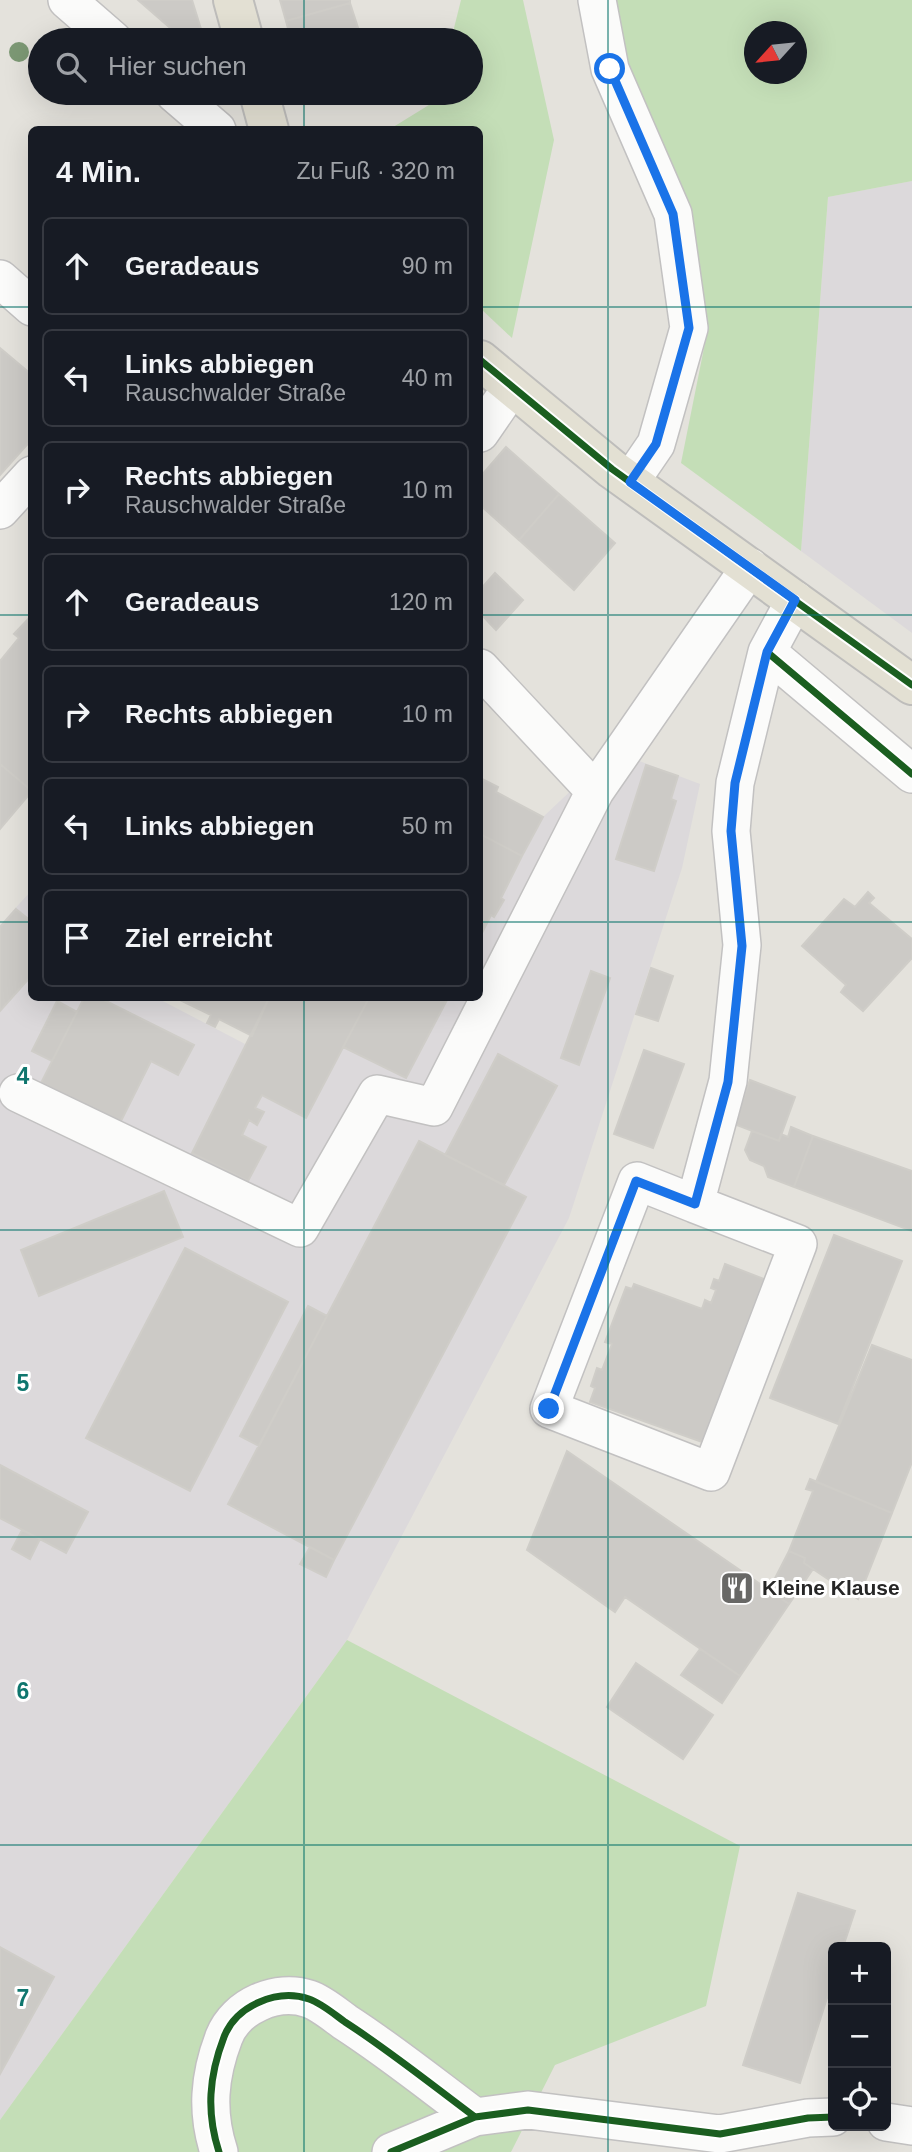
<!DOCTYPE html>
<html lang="de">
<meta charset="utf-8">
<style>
:root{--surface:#171b24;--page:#20242c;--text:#f1f3f6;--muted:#9ea1a6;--line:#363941}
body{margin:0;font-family:Helvetica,sans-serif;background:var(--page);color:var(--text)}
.controls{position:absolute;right:21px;bottom:21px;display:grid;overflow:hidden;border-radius:10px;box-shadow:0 7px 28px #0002}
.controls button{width:63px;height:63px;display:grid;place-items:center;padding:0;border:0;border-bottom:2px solid var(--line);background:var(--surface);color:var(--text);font:35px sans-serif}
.compass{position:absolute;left:744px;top:21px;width:63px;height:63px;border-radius:50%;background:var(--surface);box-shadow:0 7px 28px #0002;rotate:243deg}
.stop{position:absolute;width:21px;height:21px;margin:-16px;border:5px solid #1a73e8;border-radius:50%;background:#fff}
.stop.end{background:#1a73e8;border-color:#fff;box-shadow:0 2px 7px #0008}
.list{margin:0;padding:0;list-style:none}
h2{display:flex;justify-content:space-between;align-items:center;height:91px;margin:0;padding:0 28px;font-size:30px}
h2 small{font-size:23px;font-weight:400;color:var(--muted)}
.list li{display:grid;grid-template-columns:46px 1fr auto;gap:21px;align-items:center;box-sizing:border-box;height:98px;margin:0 14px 14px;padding:0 14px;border:2px solid var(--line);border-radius:10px}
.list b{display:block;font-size:26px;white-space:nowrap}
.list p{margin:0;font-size:23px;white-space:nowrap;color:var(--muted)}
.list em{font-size:23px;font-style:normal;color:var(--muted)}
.icon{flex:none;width:38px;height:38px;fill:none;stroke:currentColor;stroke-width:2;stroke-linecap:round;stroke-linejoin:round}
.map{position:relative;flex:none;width:912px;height:2152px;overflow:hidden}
.search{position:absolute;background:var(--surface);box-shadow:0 7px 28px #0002;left:28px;top:28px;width:455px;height:77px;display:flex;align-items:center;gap:18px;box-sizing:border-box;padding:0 24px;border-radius:38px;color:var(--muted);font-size:26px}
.panel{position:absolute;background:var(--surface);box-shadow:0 7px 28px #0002;left:28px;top:126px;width:455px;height:875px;border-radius:10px}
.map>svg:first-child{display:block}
</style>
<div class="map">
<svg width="912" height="2152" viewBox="0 0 912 2152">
<rect width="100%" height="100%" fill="#e4e2dc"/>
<path fill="#dcd9db" d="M912,181V633L801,551L828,197Z
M613,751L700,784L682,868L569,1218L347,1640L0,2120V925L31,891L32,998H157L247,1045L343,1047L406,1078L448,998H480V938L543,817Z"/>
<path fill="#c4deb7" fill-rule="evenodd" d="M461,0H523L554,140L512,338L480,308V130L390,129L437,100L439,93H471V40H451Z
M612,0H912V181L828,197L801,551L681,463L706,338L690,209L624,64ZM754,32H796V74H754Z
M347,1640L740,1846L706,2006L555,2065L511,2152H0V2120Z"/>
<path fill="#cccac6" stroke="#cfcdc8" stroke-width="2" d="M138,0H192L201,29L184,40Z
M280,0H350V3L286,21Z
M350,3L362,40H291L286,21Z
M0,348L32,375V439L0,475Z
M506,447L559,494L519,540L480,505V477Z
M559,494L615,543L574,590L519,540Z
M495,573L523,600L496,630L480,613V590Z
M32,615V791L0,764V661L19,638L14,634Z
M0,764L32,791L0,829Z
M646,765L678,776L671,799L676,801L654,871L616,859Z
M482,779L498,787L496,792L543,817L522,856L480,834Z
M480,834L522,856L501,898L504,900L494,917L491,915L480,937Z
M868,892L874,898L869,903L912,939V958L863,1011L841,992L846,985L802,946L844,899L855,907Z
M16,909L32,922V975L0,1011V927Z
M651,968L673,976L658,1021L636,1014Z
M591,971L610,978L579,1065L561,1058Z
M84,998H100L194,1045L178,1075L151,1061L118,1127L39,1087Z
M176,998H269L252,1036L219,1019L215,1027L207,1023L211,1015Z
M269,998H369L306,1118L262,1095L255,1108L264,1112L257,1125L249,1120L242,1135L266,1147L248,1181L192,1153Z
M369,998H448L406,1078L343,1047Z
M57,1001L77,1012L52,1061L32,1051Z
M644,1050L684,1064L653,1148L614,1134Z
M498,1054L557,1086L504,1185L445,1155Z
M750,1080L795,1097L779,1141L734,1124Z
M791,1127L813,1136L794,1187L768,1177L764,1166L750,1160L745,1150L752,1131L779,1141L781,1134L788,1137Z
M813,1136L912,1171V1231L794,1187Z
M419,1141L526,1197L334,1560L228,1504Z
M164,1191L183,1237L39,1296L21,1250Z
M834,1235L902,1261L838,1424L770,1398Z
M185,1248L288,1302L190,1491L86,1438Z
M725,1264L764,1279L702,1442L590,1402L595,1388L591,1386L597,1368L602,1370L612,1344L605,1342L626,1287L632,1289L634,1284L702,1309L705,1300L711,1303L716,1290L711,1288L714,1279L719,1281Z
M308,1306L327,1316L259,1446L240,1436Z
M872,1345L912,1360V1462L892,1513L816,1482Z
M567,1451L789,1604L740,1676L625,1597L615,1612L527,1550Z
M0,1465L88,1512L66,1553L0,1518Z
M810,1479L892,1513L858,1599L804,1563L805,1558L789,1551L813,1491L806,1489Z
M22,1530L40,1539L30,1559L12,1549Z
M310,1547L334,1560L326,1577L300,1564Z
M789,1551L805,1558L804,1563L813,1569L789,1604L766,1588L771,1586Z
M700,1649L740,1676L722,1703L681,1675Z
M636,1663L713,1715L683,1759L607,1707Z
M798,1893L855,1911L843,1947H833V1979L800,2083L743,2065Z
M0,1947L54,1977L0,2074Z"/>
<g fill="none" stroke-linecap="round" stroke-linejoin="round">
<g stroke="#c2c1c1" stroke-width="40">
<path id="minor" d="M67,0L113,40
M597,0L610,69L673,214L689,328L656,444L630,482
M174,93L217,130
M0,279L32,307
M480,433L511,388
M0,510L32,475
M795,600L767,652L912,774
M480,668L595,791
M18,1093L300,1228L377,1094L434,1107L595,791L750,567
M695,1204L637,1181L549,1409L711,1472L798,1244L695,1204L728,1081L742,945L731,831L735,783L767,652
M886,2122L912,2126
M219,2152C206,2112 209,2076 224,2037C236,2006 277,1988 309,1999C321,2003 334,2014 345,2022C390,2051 432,2085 475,2117
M391,2152L475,2117L528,2110L720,2134L808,2118L833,2117"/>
</g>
<g stroke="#bebdbb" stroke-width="42">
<path id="major" d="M233,0L244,40
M259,93L269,130
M480,360L612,469L912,685"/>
</g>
<use href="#minor" stroke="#fbfbfa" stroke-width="37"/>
<use href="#major" stroke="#e3e0d3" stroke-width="38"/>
<g stroke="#fff" stroke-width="11">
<path id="cycleway" d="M480,360L612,469L912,685
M795,600L767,652L912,774
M219,2152C206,2112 209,2076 224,2037C236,2006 277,1988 309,1999C321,2003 334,2014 345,2022C390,2051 432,2085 475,2117
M391,2152L475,2117L528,2110L720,2134L808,2118L833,2117"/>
</g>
<use href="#cycleway" stroke="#1b5e20" stroke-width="7"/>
</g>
<circle fill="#7c9874" cx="19" cy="52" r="10"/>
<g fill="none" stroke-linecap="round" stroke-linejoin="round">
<path stroke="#1a73e8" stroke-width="9" d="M549,1409L636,1181L695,1204L728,1082L742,946L731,831L735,783L767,652L795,600L630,482L656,444L689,328L673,214L610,69"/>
</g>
<path fill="none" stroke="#0f766e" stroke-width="2" stroke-opacity="0.55" d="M304,0V40M608,0V2152M304,93V130M0,307H32M480,307H912M0,615H32M480,615H912M0,922H32M480,922H912M304,998V2152M0,1230H912M0,1537H912M0,1845H912"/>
<defs>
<g id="restaurant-square" transform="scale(1.75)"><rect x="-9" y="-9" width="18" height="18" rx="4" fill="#686866" stroke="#fff"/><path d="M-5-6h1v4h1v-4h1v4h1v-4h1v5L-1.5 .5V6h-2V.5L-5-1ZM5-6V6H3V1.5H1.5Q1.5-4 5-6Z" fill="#fff"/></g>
</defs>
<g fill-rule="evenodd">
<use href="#restaurant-square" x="737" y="1588"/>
</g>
<g text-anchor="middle" stroke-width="6" stroke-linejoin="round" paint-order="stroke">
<g font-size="21" font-weight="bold" fill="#262626" stroke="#fff" text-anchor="start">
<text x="762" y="1595">Kleine Klause</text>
</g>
</g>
<g font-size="23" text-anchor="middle" font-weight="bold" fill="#0f766e" stroke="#fff" stroke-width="6" stroke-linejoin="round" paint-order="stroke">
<text x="23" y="1084">4</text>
<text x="23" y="1391">5</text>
<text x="23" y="1699">6</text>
<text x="23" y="2006">7</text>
</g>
</svg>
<div class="controls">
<button>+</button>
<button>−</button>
<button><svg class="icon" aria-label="locate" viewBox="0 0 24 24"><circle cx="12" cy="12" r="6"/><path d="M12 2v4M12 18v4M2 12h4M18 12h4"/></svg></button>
</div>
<svg class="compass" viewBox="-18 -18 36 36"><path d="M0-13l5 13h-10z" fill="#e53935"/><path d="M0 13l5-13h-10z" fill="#9ea1a6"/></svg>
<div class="stop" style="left:610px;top:69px"></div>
<div class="stop end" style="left:549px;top:1409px"></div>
<div class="search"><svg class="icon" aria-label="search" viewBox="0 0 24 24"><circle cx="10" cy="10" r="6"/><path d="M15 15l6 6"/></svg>Hier suchen</div>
<section class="panel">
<h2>4 Min.<small>Zu Fuß · 320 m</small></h2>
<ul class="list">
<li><svg class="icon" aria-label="ahead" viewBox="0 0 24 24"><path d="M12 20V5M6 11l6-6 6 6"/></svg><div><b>Geradeaus</b></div><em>90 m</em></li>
<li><svg class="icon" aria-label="left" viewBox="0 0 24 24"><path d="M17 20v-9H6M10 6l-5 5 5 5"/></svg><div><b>Links abbiegen</b><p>Rauschwalder Straße</p></div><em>40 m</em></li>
<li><svg class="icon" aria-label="right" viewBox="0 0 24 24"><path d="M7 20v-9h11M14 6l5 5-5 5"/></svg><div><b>Rechts abbiegen</b><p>Rauschwalder Straße</p></div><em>10 m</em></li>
<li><svg class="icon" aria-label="ahead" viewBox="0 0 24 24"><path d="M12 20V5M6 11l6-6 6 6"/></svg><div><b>Geradeaus</b></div><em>120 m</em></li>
<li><svg class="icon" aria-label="right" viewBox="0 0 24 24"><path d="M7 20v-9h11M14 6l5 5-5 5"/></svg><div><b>Rechts abbiegen</b></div><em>10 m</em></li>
<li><svg class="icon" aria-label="left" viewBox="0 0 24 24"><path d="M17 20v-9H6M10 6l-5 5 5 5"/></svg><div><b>Links abbiegen</b></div><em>50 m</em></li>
<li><svg class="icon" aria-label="arrive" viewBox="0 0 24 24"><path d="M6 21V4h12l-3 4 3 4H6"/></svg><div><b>Ziel erreicht</b></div></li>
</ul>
</section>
</div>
